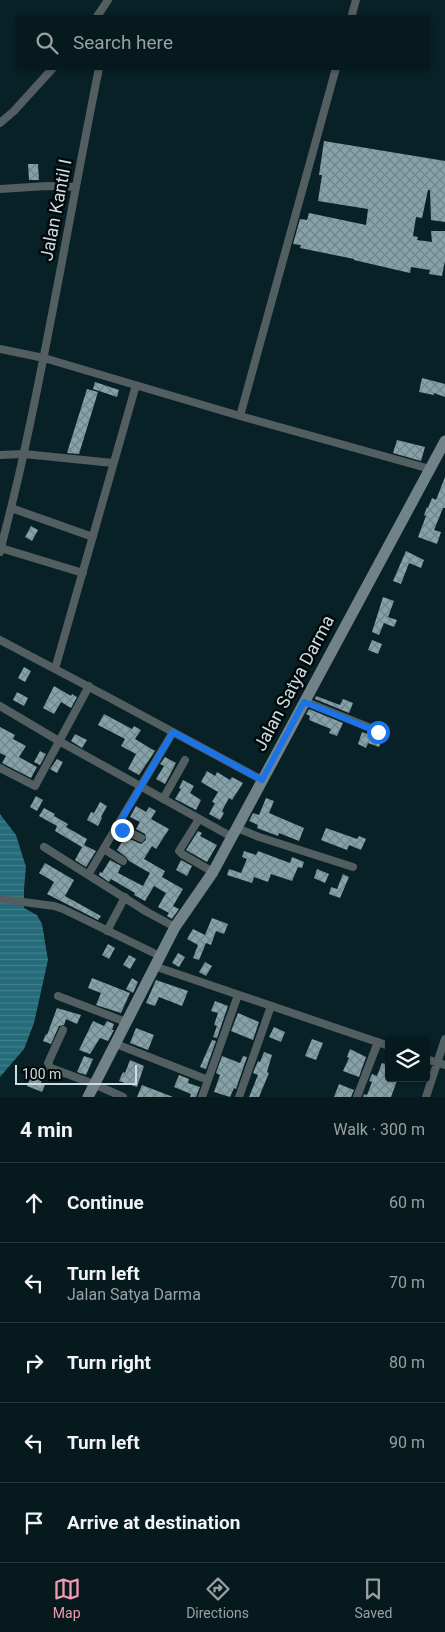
<!DOCTYPE html>
<meta charset="utf-8">
<style>
:root{--surface:#06191c;--page:#142629;--text:#f1f3f6;--muted:#98a0a3;--line:#27383b;--accent:#f19ab0}
body{margin:0;font-family:Roboto,sans-serif;background:var(--page);color:var(--text)}
.controls{position:absolute;right:15px;bottom:15px;display:grid;overflow:hidden;border-radius:5px;box-shadow:0 1px 4px #0004}
.controls button{width:45px;height:45px;display:grid;place-items:center;padding:0;border:0;border-bottom:1px solid var(--line);background:var(--surface);color:var(--text);font:25px sans-serif}
.scale{position:absolute;left:15px;bottom:12px;width:122px;box-sizing:border-box;padding-left:5px;border:2px solid #cedce0;border-top:0;font-size:14px;line-height:18px;white-space:nowrap;color:#cedce0;-webkit-text-stroke:4px #02090b;paint-order:stroke}
.stop{position:absolute;width:15px;height:15px;margin:-11px;border:4px solid #1a73e8;border-radius:50%;background:#fff}
.stop.end{background:#1a73e8;border-color:#fff;box-shadow:0 1px 5px #0008}
.list{margin:0;padding:0;list-style:none}
h2{display:flex;justify-content:space-between;align-items:center;height:65px;margin:0;padding:0 20px;font-size:21px}
h2 small{font-size:16px;font-weight:400;color:var(--muted)}
.list li{display:grid;grid-template-columns:32px 1fr auto;gap:15px;align-items:center;box-sizing:border-box;height:80px;padding:0 20px;border-top:1px solid var(--line)}
.list b{display:block;font-size:19px;white-space:nowrap}
.list p{margin:0;font-size:16px;white-space:nowrap;color:var(--muted)}
.list em{font-size:16px;font-style:normal;color:var(--muted)}
.icon{flex:none;width:28px;height:28px;fill:none;stroke:currentColor;stroke-width:2;stroke-linecap:round;stroke-linejoin:round}
.map{position:relative;flex:none;width:445px;height:1097px;overflow:hidden}
.search{position:absolute;background:var(--surface);box-shadow:0 1px 4px #0004;left:15px;right:15px;top:15px;height:55px;display:flex;align-items:center;gap:12px;box-sizing:border-box;padding:0 18px;border-radius:5px;color:var(--muted);font-size:19px}
.sheet{height:465px;background:var(--surface)}
nav{display:flex;justify-content:space-around;align-items:center;box-sizing:border-box;height:70px;border-top:1px solid var(--line);background:var(--surface);font-size:14px;color:var(--muted)}
nav a{display:grid;justify-items:center;gap:2px}
nav .on{color:var(--accent)}
.map>svg:first-child{display:block}
</style>
<div class="map">
<svg width="445" height="1097" viewBox="0 0 445 1097">
<defs>
<pattern id="water-rules" width="6" height="5" patternUnits="userSpaceOnUse" patternTransform="scale(1.25)"><rect width="6" height="5" fill="#256b79"/><path d="M0 2.5h6" fill="none" stroke="#43808c"/></pattern>
<pattern id="building-cross-hatch" width="8" height="8" patternUnits="userSpaceOnUse" patternTransform="scale(1.25)"><rect width="8" height="8" fill="#86a1a7"/><path d="M0 0l8 8M0 8l8-8" fill="none" stroke="#708489"/></pattern>
</defs>
<rect width="100%" height="100%" fill="#082126"/>
<path fill="url(#water-rules)" d="M0,814L16,835L26,867L24,889V908L37,915L42,924L48,960L34,1023L24,1049L0,1077Z"/>
<path fill="url(#building-cross-hatch)" d="M324,141L445,161V222L431,220L430,190H428L422,218L416,217L413,236L418,237L417,240L432,242L431,231H445V261L442,276L429,274L430,270L411,267L410,273L354,260V259L300,248L301,245L293,244L300,219L307,220L309,213L366,225L368,209L318,201L322,175H319Z
M28,164H38L39,180H29Z
M422,378L445,384V397L434,393V395L419,392Z
M95,382L119,390L117,397L93,389Z
M87,389L98,392L79,454L67,453Z
M397,440L425,447L421,461L393,453Z
M445,477V508H443L434,530L441,532L437,544L418,537L426,516L424,515L427,507L428,508L432,498L436,500Z
M31,526L38,530L32,541L25,537Z
M406,551L424,560L421,568L409,563L401,584L393,581Z
M383,597L394,601L388,617L397,620L394,627L384,623L379,635L372,632Z
M372,640L382,644L378,654L368,650Z
M24,667L31,671L25,682L18,678Z
M54,686L71,696L72,694L77,697L71,708L61,702L54,714L43,708Z
M17,692L28,698L24,706L13,700Z
M316,696L340,705L343,699L353,703L349,713L315,699Z
M309,709L343,723L337,736L329,733L331,729L309,720L310,716L306,714Z
M104,714L132,729L134,726L141,730L135,739L155,751L139,775L128,769L136,754L121,746L125,739L98,725Z
M0,727L15,735L13,739L26,746L19,757L37,767L31,778L2,763L6,756L0,753Z
M362,732L382,739L379,747L368,743L366,748L358,744Z
M75,734L87,740L82,748L71,741Z
M40,751L46,754L40,765L34,762Z
M165,757L176,763L165,784L156,779L164,766L160,764Z
M57,759L63,762L57,773L50,769Z
M207,771L215,776L217,772L230,780L232,777L243,783L232,800L229,798L222,811L224,813L220,820L209,814L215,803L212,802L218,792L201,782Z
M183,780L194,786L190,793L201,800L196,810L175,799L181,789L179,788Z
M36,796L43,800L37,811L30,807Z
M266,798L274,801L269,813L304,828L299,841L279,833L278,836L257,828L258,825L249,821L253,813L259,815Z
M100,802L107,806L101,817L102,818L98,826L87,820L91,812L94,813Z
M136,806L146,812L149,807L156,811L151,819L169,829L156,849L152,846L144,859L165,871L162,877L183,889L173,906L179,909L172,919L167,916L169,913L158,907L166,893L154,886L145,901L134,895L135,893L111,879L109,882L99,875L100,872L102,873L110,860L121,866L118,873L143,886L150,873L129,861L126,857L117,850L125,837L141,844L146,840L145,834L136,829L140,822L130,817Z
M44,808L55,814L54,816L68,824L66,827L87,839L84,845L96,851L86,867L75,860L82,847L55,831L57,826L39,816Z
M326,828L357,839L359,836L366,839L361,850L349,845L347,850L321,840Z
M198,831L202,833L200,836L217,845L207,862L186,850Z
M244,851L256,855L258,851L290,863L292,857L304,862L302,868L298,867L292,881L271,874L268,882L254,877L252,883L227,875L229,869L241,873L247,859L242,857Z
M181,860L192,866L187,876L176,870Z
M45,863L74,880L65,896L101,916L98,920L47,894L54,882L39,873Z
M317,869L329,874L325,883L314,878Z
M343,874L349,877L340,898L329,894L331,887L337,889Z
M212,918L228,924L224,934L216,931L211,945L206,943L199,960L193,958L198,945L187,939L193,929L205,935Z
M108,944L115,948L109,959L102,955Z
M178,953L185,957L179,967L172,963Z
M129,955L136,959L130,969L123,965Z
M205,962L212,966L206,976L199,972Z
M92,978L130,993L121,1013L96,1005L101,993L88,988Z
M132,978L138,982L133,993L126,989Z
M156,980L188,991L182,1006L159,997L155,1006L146,1003Z
M215,1001L228,1006L217,1038L213,1037L217,1026L214,1025L218,1013L211,1011Z
M57,1008L81,1015L77,1024L66,1019L64,1025L59,1026L51,1044L43,1041L46,1034L47,1035Z
M238,1013L259,1022L253,1040L231,1031Z
M93,1021L104,1026L107,1021L114,1024L112,1030H114L108,1041L100,1038L90,1054L79,1050Z
M274,1027L285,1032L281,1042L269,1037Z
M136,1028L154,1035L148,1050L130,1043Z
M312,1039L323,1043L316,1060L305,1056Z
M212,1040L216,1041L206,1069L200,1067Z
M350,1049L366,1057L359,1077L343,1071L349,1058L347,1057Z
M264,1052L272,1055L267,1072L269,1073L259,1097H249L258,1075L253,1073L258,1061L260,1062Z
M84,1056L93,1059L86,1075L77,1072Z
M222,1056L240,1063L243,1056L247,1057L236,1089L234,1088L230,1097L214,1092L220,1075L216,1073Z
M130,1060L144,1066L137,1087L119,1081L123,1072L125,1073Z
M382,1063L389,1065L385,1078H398L391,1097H363L364,1094L367,1095L372,1082L369,1081L372,1074L377,1076Z
M34,1069L44,1073L41,1083L45,1085L42,1092L27,1086Z
M179,1075L189,1079L188,1083L200,1087L196,1097H190L191,1094L174,1087Z
M339,1084L354,1090L351,1097H334Z
M142,1085L173,1097H137Z"/>
<g fill="none" stroke-linecap="round" stroke-linejoin="round">
<path stroke="#535e61" stroke-width="8" d="M96,18L108,0
M351,18L356,0
M0,123L14,111L53,68
M0,189L47,186L75,187
M0,349L44,358L240,416L430,469
M240,416L336,68
M0,455L24,454L113,463
M11,508L93,537
M1,548L83,573
M0,552C8,519 17,486 24,452C52,325 73,196 99,68
M0,640L108,697L262,780
M55,669L136,385
M304,701L378,731
M0,706L59,741L232,837
M0,768L35,786L89,686
M163,799L185,760
M199,819L179,851L182,854L213,872
M117,827L141,838
M237,828L259,837L353,867
M44,847L147,912L175,927
M104,849L123,861
M88,875L173,732
M0,899L54,906L63,909L160,956
M107,931L125,897
M154,966L389,1046
M58,996L126,1022
M63,1030L48,1063L51,1068L94,1084L123,1097
M116,1044L208,1080
M426,1059L445,1065
M202,1097L238,995
M239,1097L271,1006
M357,1097L378,1042
M426,1097L445,1039"/>
<path stroke="#728388" stroke-width="11" d="M88,1097L175,927L213,872L445,441"/>
</g>
<g fill="none" stroke-linecap="round" stroke-linejoin="round">
<path stroke="#1a73e8" stroke-width="6" d="M122,830L117,827L173,732L262,780L304,702L378,732"/>
</g>
<g text-anchor="middle" stroke-width="5" stroke-linejoin="round" paint-order="stroke">
<g font-size="18" fill="#cedce0" stroke="#02090b">
<text transform="translate(56 210) rotate(-79)" y="6">Jalan Kantil I</text>
<text transform="translate(294 683) rotate(-62)" y="6">Jalan Satya Darma</text>
</g>
</g>
</svg>
<div class="controls">
<button><svg class="icon" aria-label="layers" viewBox="0 0 24 24"><path d="M12 4l9 5-9 5-9-5zM3 14l9 5 9-5"/></svg></button>
</div>
<div class="scale">100 m</div>
<div class="stop" style="left:378px;top:732px"></div>
<div class="stop end" style="left:122px;top:830px"></div>
<div class="search"><svg class="icon" aria-label="search" viewBox="0 0 24 24"><circle cx="10" cy="10" r="6"/><path d="M15 15l6 6"/></svg>Search here</div>
</div>
<section class="sheet">
<h2>4 min<small>Walk · 300 m</small></h2>
<ul class="list">
<li><svg class="icon" aria-label="ahead" viewBox="0 0 24 24"><path d="M12 20V5M6 11l6-6 6 6"/></svg><div><b>Continue</b></div><em>60 m</em></li>
<li><svg class="icon" aria-label="left" viewBox="0 0 24 24"><path d="M17 20v-9H6M10 6l-5 5 5 5"/></svg><div><b>Turn left</b><p>Jalan Satya Darma</p></div><em>70 m</em></li>
<li><svg class="icon" aria-label="right" viewBox="0 0 24 24"><path d="M7 20v-9h11M14 6l5 5-5 5"/></svg><div><b>Turn right</b></div><em>80 m</em></li>
<li><svg class="icon" aria-label="left" viewBox="0 0 24 24"><path d="M17 20v-9H6M10 6l-5 5 5 5"/></svg><div><b>Turn left</b></div><em>90 m</em></li>
<li><svg class="icon" aria-label="arrive" viewBox="0 0 24 24"><path d="M6 21V4h12l-3 4 3 4H6"/></svg><div><b>Arrive at destination</b></div></li>
</ul>
</section>
<nav>
<a class="on"><svg class="icon" aria-label="map" viewBox="0 0 24 24"><path d="M3 6l6-2 6 2 6-2v14l-6 2-6-2-6 2zM9 4v14M15 6v14"/></svg>Map</a>
<a><svg class="icon" aria-label="directions" viewBox="0 0 24 24"><path d="M12 3l9 9-9 9-9-9zM9 14v-3h6M13 9l2 2-2 2"/></svg>Directions</a>
<a><svg class="icon" aria-label="saved" viewBox="0 0 24 24"><path d="M7 4h10v16l-5-4-5 4z"/></svg>Saved</a>
</nav>
